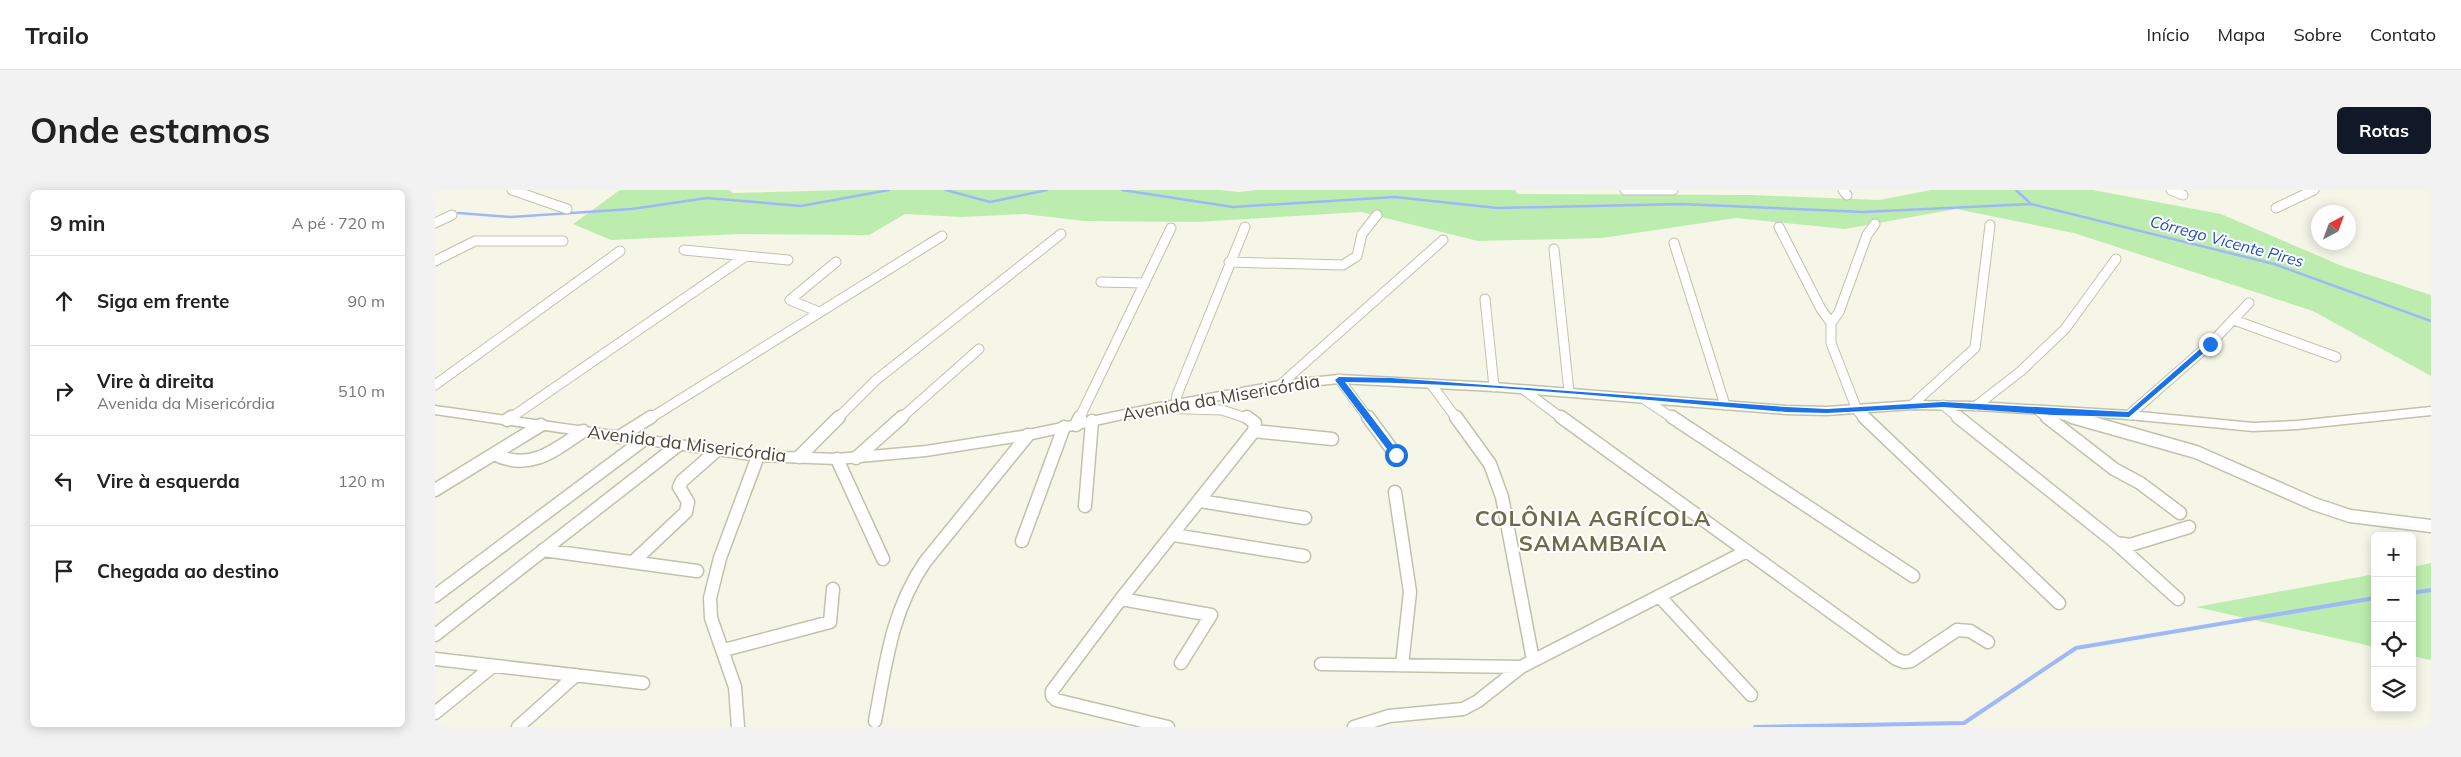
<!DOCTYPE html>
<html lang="pt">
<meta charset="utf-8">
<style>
:root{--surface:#fff;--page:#f2f2f2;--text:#222;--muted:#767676;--line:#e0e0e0;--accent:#111827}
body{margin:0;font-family:Mulish,sans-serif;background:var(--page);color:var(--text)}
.controls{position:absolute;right:15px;bottom:15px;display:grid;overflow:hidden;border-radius:8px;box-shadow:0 2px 12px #0003}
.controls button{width:45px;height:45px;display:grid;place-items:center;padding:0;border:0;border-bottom:1px solid var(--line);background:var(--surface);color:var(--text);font:25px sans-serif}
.compass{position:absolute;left:1876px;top:15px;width:45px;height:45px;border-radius:50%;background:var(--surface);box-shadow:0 2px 12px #0003;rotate:41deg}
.stop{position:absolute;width:15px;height:15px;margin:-11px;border:4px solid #1a73e8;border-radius:50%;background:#fff}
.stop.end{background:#1a73e8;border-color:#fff;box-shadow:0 1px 5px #0008}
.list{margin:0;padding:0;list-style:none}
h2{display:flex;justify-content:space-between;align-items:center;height:65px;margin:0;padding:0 20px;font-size:21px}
h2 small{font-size:16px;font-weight:400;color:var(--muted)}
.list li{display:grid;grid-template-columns:32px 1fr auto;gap:15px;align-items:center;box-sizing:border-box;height:90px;padding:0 20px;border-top:1px solid var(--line)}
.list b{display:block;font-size:19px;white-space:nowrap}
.list p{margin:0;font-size:16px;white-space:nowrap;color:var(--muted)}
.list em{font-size:16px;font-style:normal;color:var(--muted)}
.icon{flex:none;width:28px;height:28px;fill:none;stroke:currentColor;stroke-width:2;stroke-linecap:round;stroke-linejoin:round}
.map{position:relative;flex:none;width:1996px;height:537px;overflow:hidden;border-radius:8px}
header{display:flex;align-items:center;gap:30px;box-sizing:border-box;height:70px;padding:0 25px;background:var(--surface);border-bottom:1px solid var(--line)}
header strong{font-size:24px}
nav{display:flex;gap:28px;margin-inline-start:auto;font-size:18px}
.intro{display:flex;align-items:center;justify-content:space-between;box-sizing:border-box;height:120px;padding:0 30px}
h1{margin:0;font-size:35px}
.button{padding:12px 22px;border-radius:8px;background:var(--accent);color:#fff;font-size:18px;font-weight:700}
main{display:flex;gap:30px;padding:0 30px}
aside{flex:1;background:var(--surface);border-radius:8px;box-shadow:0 2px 12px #0003}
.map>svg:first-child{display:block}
</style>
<header>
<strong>Trailo</strong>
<nav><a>Início</a><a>Mapa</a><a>Sobre</a><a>Contato</a></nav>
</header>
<div class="intro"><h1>Onde estamos</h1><a class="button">Rotas</a></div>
<main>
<aside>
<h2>9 min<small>A pé · 720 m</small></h2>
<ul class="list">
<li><svg class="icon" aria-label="ahead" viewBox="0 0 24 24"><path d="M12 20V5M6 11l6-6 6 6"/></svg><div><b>Siga em frente</b></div><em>90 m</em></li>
<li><svg class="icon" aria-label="right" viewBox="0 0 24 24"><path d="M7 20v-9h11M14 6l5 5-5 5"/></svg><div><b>Vire à direita</b><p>Avenida da Misericórdia</p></div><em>510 m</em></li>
<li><svg class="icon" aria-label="left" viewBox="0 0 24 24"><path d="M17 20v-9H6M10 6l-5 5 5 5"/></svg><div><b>Vire à esquerda</b></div><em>120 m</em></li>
<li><svg class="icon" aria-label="arrive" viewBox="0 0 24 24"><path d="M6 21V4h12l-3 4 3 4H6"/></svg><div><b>Chegada ao destino</b></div></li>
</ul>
</aside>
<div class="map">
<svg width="1996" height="537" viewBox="0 0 1996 537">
<rect width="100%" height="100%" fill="#f5f6e8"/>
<path fill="#bcedae" d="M185,0H294L298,3L411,0H785L803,2L822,0H1080L1083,4L1316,5L1444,10L1496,0H1658L1786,24L1907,76L1996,105V186L1878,121L1639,43L1521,19L1410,39L1301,28L1167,48L1043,51L926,22L761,32L649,31L590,24L526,27L470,24L434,45L304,44L176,50L138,34Z
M1996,373V469L1995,470L1977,466V377Z
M1940,384V457L1761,417Z"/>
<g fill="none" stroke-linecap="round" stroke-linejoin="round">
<path stroke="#a0b8f7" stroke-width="2.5" d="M511,0L555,12L612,0
M687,0L798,17L960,7L1062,18L1247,14L1428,22L1596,14
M1581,0L1596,14L1839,74L1996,131
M23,23L76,27L197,19L272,8L366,16L454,0"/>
<path stroke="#a0b8f7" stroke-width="4" d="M1977,403L1996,400
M1320,537L1529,533L1641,458L1940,408"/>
<g stroke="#c2c2aa" stroke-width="11">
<path id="minor-far1" d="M77,0L132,19
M1190,0H1238
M1408,0L1412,5
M1736,0L1748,5
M1841,18L1879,0
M0,33L17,25
M1344,37L1386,119L1396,133
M1239,53L1290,215
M1119,59L1134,202
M249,60L353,70
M0,71L40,51H128
M794,72L908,75L922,66L927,44L942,25
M666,92L710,93
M1050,109L1059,197
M384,122L355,110L401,72
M1799,130L1901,167
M904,189L934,229
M996,194L1022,229
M0,195L185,61
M845,195L1008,50
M1089,200L1128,229
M1209,209L1239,229
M741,214L742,205L810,37
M1477,215L1540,158L1555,35
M1508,215L1525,229
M1541,216L1586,181L1630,139L1681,69
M719,218L787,220L814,229
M1605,222L1614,229
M1618,222L1642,229
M1694,225L1775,154L1814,113
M74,229L311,66
M214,229L507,46
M402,229L441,190L626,44
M465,229L544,159
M644,229L736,38
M1430,229L1422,220L1396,153V133L1404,122L1432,45L1440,34"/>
</g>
<g stroke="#c2c2aa" stroke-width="15">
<path id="minor" d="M933,227L961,265
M1021,227L1055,274L1067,307L1098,470
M1126,227L1461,469L1469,472L1476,471L1522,440L1535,441L1553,452
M1237,227L1478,386
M1429,227L1624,413
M1523,227L1681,353L1743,409
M1612,227L1679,279L1705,293L1745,323
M1637,227L1761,262L1879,314L1915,326L1996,336
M72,230L76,227
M641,235L645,227
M819,241L897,249
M184,247L216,227
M59,264C94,282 119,261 148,241
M364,267L404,227
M421,268L467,227
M402,269L448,369
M0,300L106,235
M960,302L975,402L967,475
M765,311L870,328
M650,316L657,231
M739,345L869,366
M587,351L629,237
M1681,353L1695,355L1754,337
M108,360L262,381
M198,372L251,322L253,312L244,297L247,291L281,261
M0,406L207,251
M1224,406L1316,505
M686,409L776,425L746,473
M0,445L242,256
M289,460L395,432L398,399
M0,469L208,493
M886,474L1086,477
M0,523L58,476
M440,531C451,473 456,422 490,372L593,245
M83,537L141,485
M303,537L300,497L276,428L275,408L285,368L323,266
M733,537L621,510L617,506V501L686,409L819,241L820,233L812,227
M919,537L954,526L1028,519L1043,511L1086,477L1310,362"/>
</g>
<g stroke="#c2c2aa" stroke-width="3">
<path id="tertiary" d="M904,185L1059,193L1351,216L1392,217L1477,211L1541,212L1694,221L1818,233L1862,231L1996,217V225L1862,239L1818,241L1694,229L1541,220L1477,219L1392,225L1351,224L1059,201L904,193L845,199L719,222L593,250L491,266L402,274L323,271L0,224V216L323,261L402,264L491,256L593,240L719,214L845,191Z"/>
</g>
<use href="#minor-far1" stroke="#fff" stroke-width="9"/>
<use href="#minor" stroke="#fff" stroke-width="12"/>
<use href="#tertiary" fill="#fff" fill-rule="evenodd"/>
</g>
<path fill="#1a73e8" d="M1772,153L1779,154L1694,227L1618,225L1508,217L1392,223L1351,222C1205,210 1057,193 910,192L964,263V267H958L900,190L904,187L956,188L1351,217L1392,219L1508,212L1693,222Z"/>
<g text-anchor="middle" stroke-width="4" stroke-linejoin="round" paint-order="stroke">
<g font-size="16" font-style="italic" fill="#244dc1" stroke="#fff">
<text transform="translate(1792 51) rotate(15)" y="6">Córrego Vicente Pires</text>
</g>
<g font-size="18" fill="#4a4836" stroke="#fff">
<text transform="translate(786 208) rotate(-10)" y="6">Avenida da Misericórdia</text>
<text transform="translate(252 254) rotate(7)" y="6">Avenida da Misericórdia</text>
</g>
<g font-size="22" font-weight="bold" letter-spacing="1" fill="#6e6b4c" stroke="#fff">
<text x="1158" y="336">COLÔNIA AGRÍCOLA<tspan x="1158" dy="25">SAMAMBAIA</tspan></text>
</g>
</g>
</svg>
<div class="controls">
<button>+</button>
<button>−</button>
<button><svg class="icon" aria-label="locate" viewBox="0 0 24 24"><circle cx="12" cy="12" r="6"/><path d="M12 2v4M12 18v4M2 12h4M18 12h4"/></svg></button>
<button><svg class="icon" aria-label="layers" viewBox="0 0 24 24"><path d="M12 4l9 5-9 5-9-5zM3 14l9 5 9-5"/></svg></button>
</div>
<svg class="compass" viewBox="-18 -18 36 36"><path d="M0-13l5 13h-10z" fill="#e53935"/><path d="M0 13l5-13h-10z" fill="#767676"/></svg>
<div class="stop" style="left:961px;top:265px"></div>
<div class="stop end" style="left:1775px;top:154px"></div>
</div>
</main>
